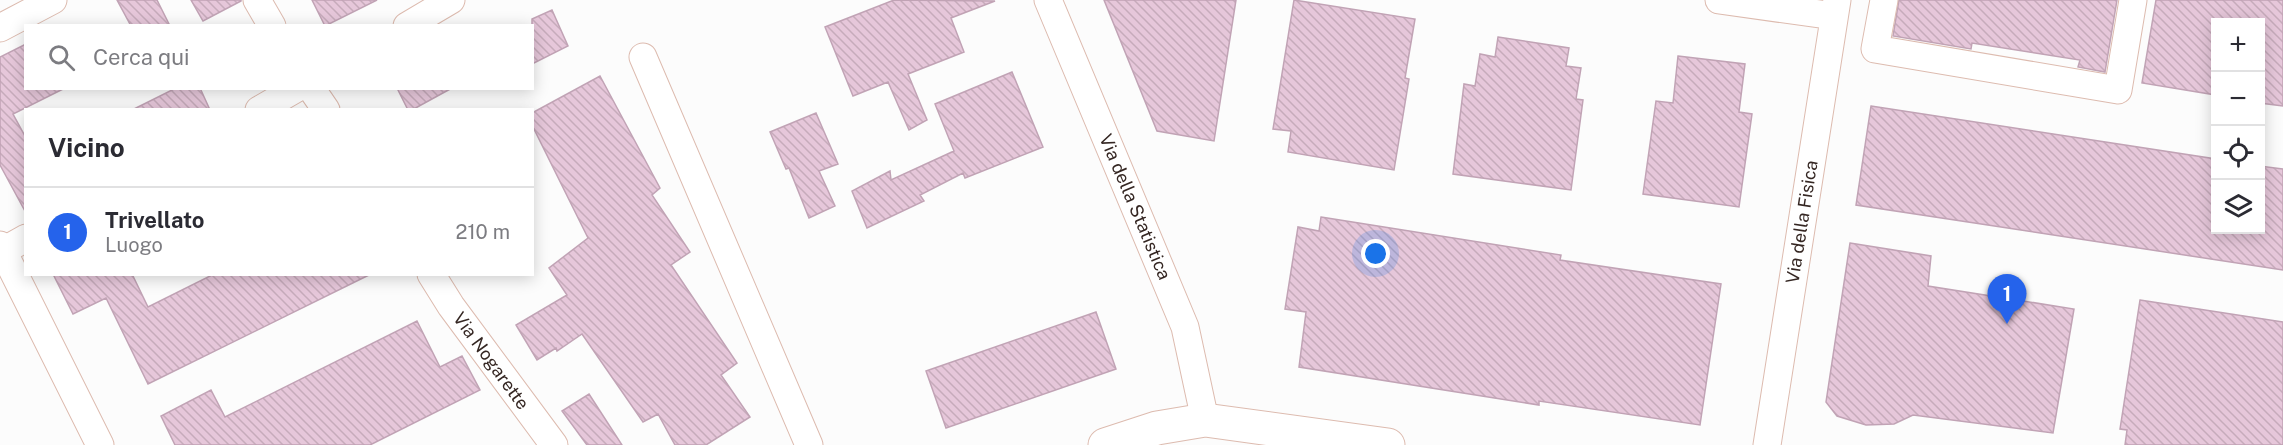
<!DOCTYPE html>
<html lang="it">
<meta charset="utf-8">
<style>
:root{--surface:#fff;--page:#f7f7f7;--text:#2b2b33;--muted:#7c7c81;--line:#e1e1e2;--accent:#2563eb}
body{margin:0;font-family:"Public Sans",sans-serif;background:var(--page);color:var(--text)}
.controls{position:absolute;right:18px;top:18px;display:grid;overflow:hidden;border-radius:0px;box-shadow:0 3px 15px #0003}
.controls button{width:54px;height:54px;display:grid;place-items:center;padding:0;border:0;border-bottom:2px solid var(--line);background:var(--surface);color:var(--text);font:30px sans-serif}
.you{position:absolute;left:1376px;top:254px;width:21px;height:21px;margin:-15px;border:4px solid #fff;border-radius:50%;background:#1a73e8;box-shadow:0 0 0 9px #1a73e833}
.badge{display:grid;place-items:center;width:39px;height:39px;border-radius:50%;background:var(--accent);color:#fff;font-size:20px;font-weight:700}
.pin{position:absolute;translate:-50% -50px;filter:drop-shadow(0 2px 3px #0008)}
.pin::after{content:'';position:absolute;top:32px;width:21px;height:18px;background:inherit;clip-path:polygon(0 0,100% 0,50% 100%)}
.list{margin:0;padding:0;list-style:none}
h2{display:flex;justify-content:space-between;align-items:center;height:78px;margin:0;padding:0 24px;font-size:26px}
h2 small{font-size:20px;font-weight:400;color:var(--muted)}
.list li{display:grid;grid-template-columns:39px 1fr auto;gap:18px;align-items:center;box-sizing:border-box;height:90px;padding:0 24px;border-top:2px solid var(--line)}
.list b{display:block;font-size:22px;white-space:nowrap}
.list p{margin:0;font-size:20px;white-space:nowrap;color:var(--muted)}
.list em{font-size:20px;font-style:normal;color:var(--muted)}
.icon{flex:none;width:33px;height:33px;fill:none;stroke:currentColor;stroke-width:2;stroke-linecap:round;stroke-linejoin:round}
.map{position:relative;flex:none;width:2283px;height:445px;overflow:hidden}
.search{position:absolute;background:var(--surface);box-shadow:0 3px 15px #0003;left:24px;top:24px;width:510px;height:66px;display:flex;align-items:center;gap:15px;box-sizing:border-box;padding:0 21px;border-radius:0px;color:var(--muted);font-size:22px}
.panel{position:absolute;background:var(--surface);box-shadow:0 3px 15px #0003;left:24px;top:108px;width:510px;height:168px;border-radius:0px}
.map>svg:first-child{display:block}
</style>
<div class="map">
<svg width="2283" height="445" viewBox="0 0 2283 445">
<defs>
<pattern id="building-back-hatch" width="6" height="6" patternUnits="userSpaceOnUse" patternTransform="scale(1.5)"><rect width="6" height="6" fill="#e6c7da"/><path d="M-1 5l2 2M0 0l6 6M5-1l2 2" fill="none" stroke="#c6abbb"/></pattern>
</defs>
<rect width="100%" height="100%" fill="#fcfcfc"/>
<path fill="url(#building-back-hatch)" stroke="#c1a3b5" stroke-width="1.5" d="M117,0H157L170,26H131Z
M191,0H241V1L203,21Z
M312,0H377L325,26Z
M894,0L995,1L951,18L964,52L908,74L927,120L909,130L888,82L853,96L825,27Z
M1104,0H1236L1214,141L1157,131Z
M1294,0L1415,19L1405,78L1409,79L1394,170L1288,152L1291,131L1273,129Z
M1899,0H2117L2105,72L2078,67L2080,60L1972,43L1971,49L1893,36Z
M2156,0H2283V106L2260,103V22H2216V95L2142,83Z
M552,10L568,46L532,64V19Z
M1498,37L1569,48L1566,66L1581,68L1576,99L1583,100L1571,190L1453,174L1464,84L1475,86L1480,54L1495,57Z
M26,44V88H65L13,114L26,138V213L0,165V57Z
M1678,56L1745,64L1739,112L1752,114L1739,207L1643,194L1656,101L1673,103Z
M1012,72L1043,147L965,178L963,173L920,195L924,201L867,228L852,191L890,171L891,180L954,151L935,104Z
M600,76L660,188L652,195L690,252L671,265L737,363L721,375L750,417L706,445H675L658,414L643,422L582,334L557,351L556,348L537,360L516,325L567,295L549,268L588,238L532,125V113Z
M176,88H200L210,110H132Z
M397,88H452L412,110H408Z
M1871,106L2216,159V230H2260V166L2283,169V270L1856,205Z
M816,113L838,164L819,171L835,206L809,218L789,168L786,169L770,132Z
M1321,217L1561,255L1560,260L1721,284L1700,425L1539,401V405L1299,367L1306,312L1285,309L1298,227L1319,231Z
M1850,243L1931,256L1928,286L2074,309L2053,433L1913,415L1894,424L1866,425L1837,416L1826,402Z
M53,274H132L148,307L214,274H371L148,384L106,298L73,314Z
M2140,300L2283,322V445H2125L2127,430L2120,429Z
M1096,312L1116,369L946,428L926,371Z
M417,321L440,367L462,356L480,390L370,445H175L161,416L211,390L225,417Z
M589,394L622,445H587L562,411Z"/>
<g fill="none" stroke-linecap="round" stroke-linejoin="round">
<g stroke="#ddbbaf" stroke-width="29">
<path id="minor" d="M257,0L272,26
M1048,0L1185,327L1205,420
M1719,0L1834,16
M1884,0L1875,49L2118,90L2133,0
M407,26L451,0
M0,28L53,0
M643,57L809,445
M311,88L326,110
M259,110L297,88
M0,245L100,445
M3,251L26,238
M431,274L451,306L554,445
M1767,445L1837,0"/>
</g>
<g stroke="#ddbbaf" stroke-width="35">
<path id="major" d="M1105,445L1157,428L1205,420L1388,445"/>
</g>
<use href="#minor" stroke="#fff" stroke-width="27"/>
<use href="#major" stroke="#fff" stroke-width="33"/>
</g>
<g text-anchor="middle" stroke-width="4.5" stroke-linejoin="round" paint-order="stroke">
<g font-size="18" fill="#352723" stroke="#fff">
<text transform="translate(1135 207) rotate(67)" y="6">Via della Statistica</text>
<text transform="translate(1802 222) rotate(-81)" y="6">Via della Fisica</text>
<text transform="translate(491 361) rotate(54)" y="6">Via Nogarette</text>
</g>
</g>
</svg>
<div class="controls">
<button>+</button>
<button>−</button>
<button><svg class="icon" aria-label="locate" viewBox="0 0 24 24"><circle cx="12" cy="12" r="6"/><path d="M12 2v4M12 18v4M2 12h4M18 12h4"/></svg></button>
<button><svg class="icon" aria-label="layers" viewBox="0 0 24 24"><path d="M12 4l9 5-9 5-9-5zM3 14l9 5 9-5"/></svg></button>
</div>
<div class="you"></div>
<div class="pin badge" style="left:2007px;top:324px">1</div>
<div class="search"><svg class="icon" aria-label="search" viewBox="0 0 24 24"><circle cx="10" cy="10" r="6"/><path d="M15 15l6 6"/></svg>Cerca qui</div>
<section class="panel">
<h2>Vicino<small></small></h2>
<ul class="list">
<li><span class="badge">1</span><div><b>Trivellato</b><p>Luogo</p></div><em>210 m</em></li>
</ul>
</section>
</div>
